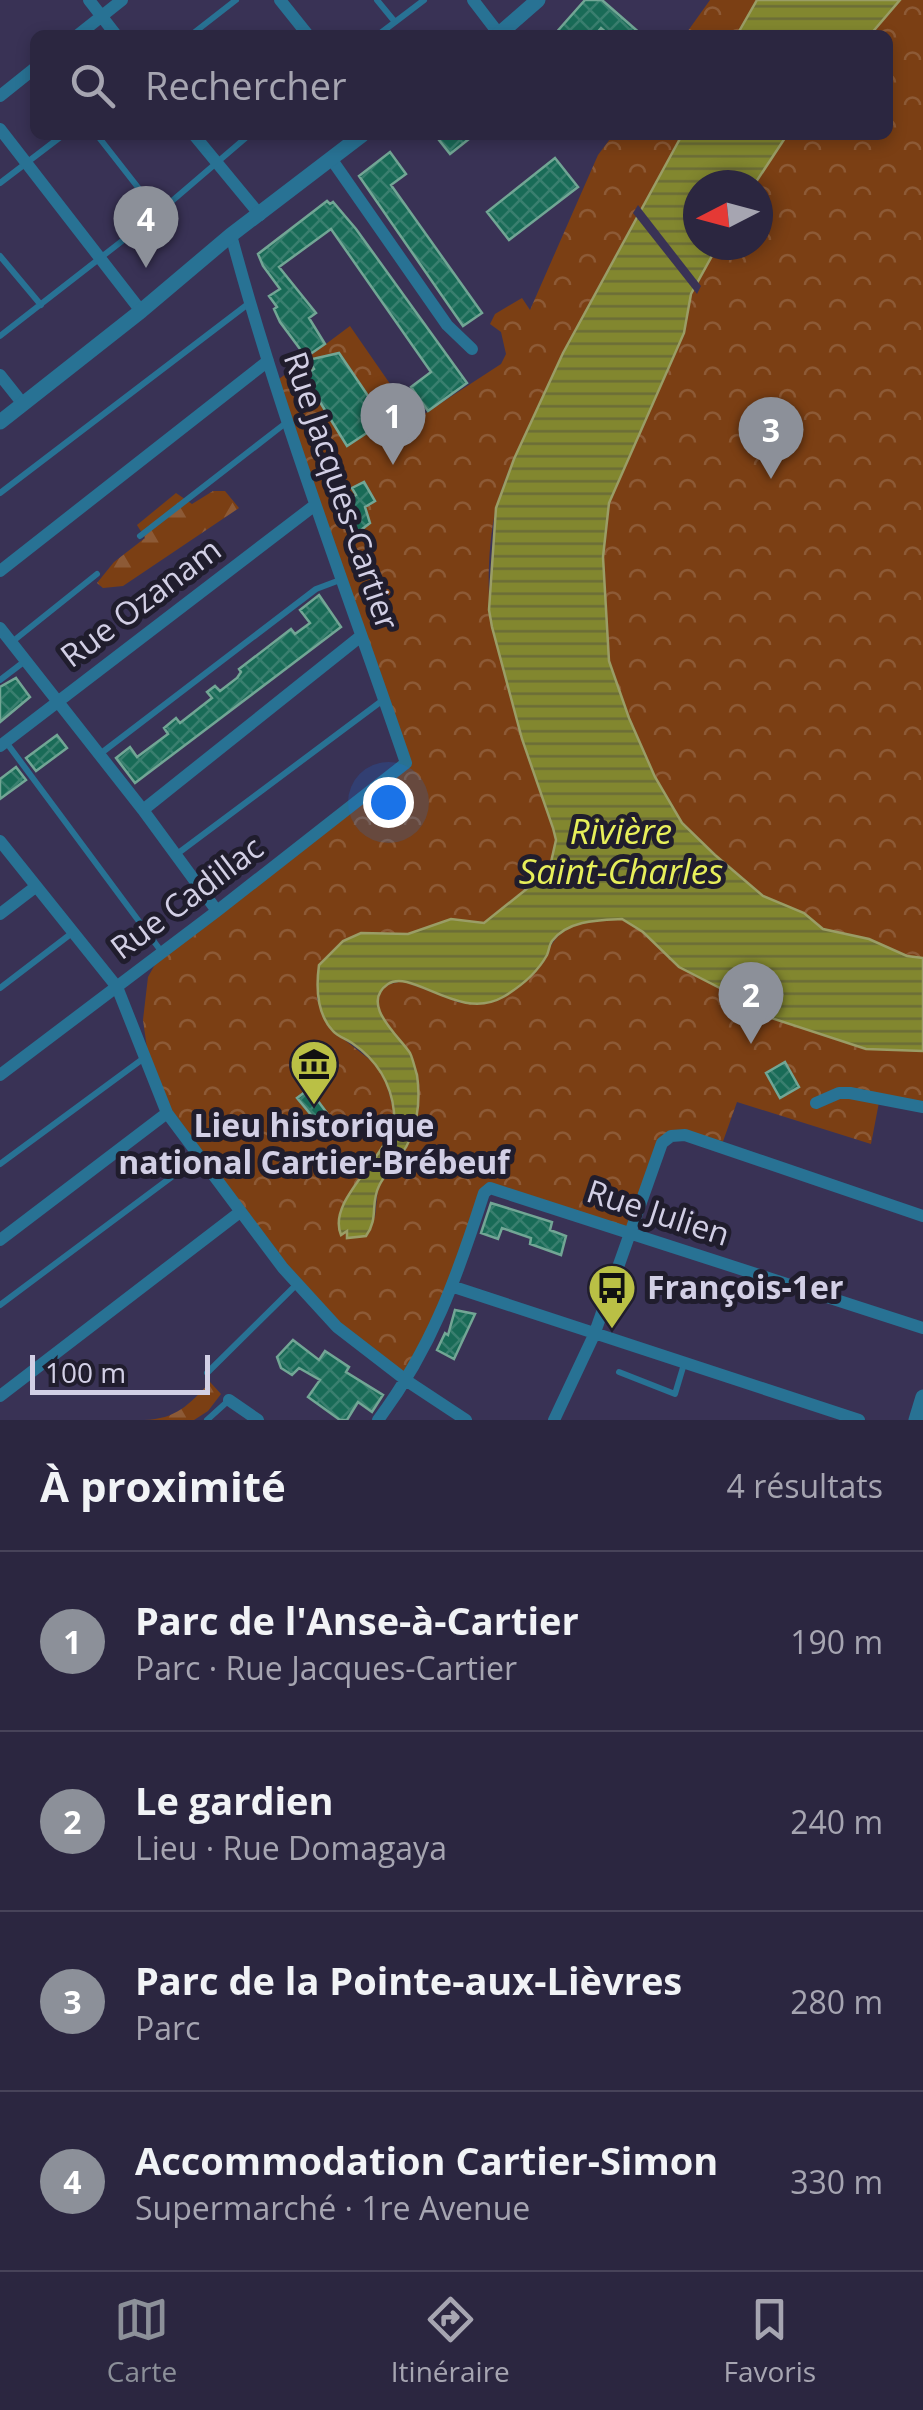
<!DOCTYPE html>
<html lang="fr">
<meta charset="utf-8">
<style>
:root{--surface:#2b2640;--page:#332e47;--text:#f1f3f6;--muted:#a6a5b1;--line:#474359;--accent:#8c9099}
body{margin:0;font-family:"Open Sans",sans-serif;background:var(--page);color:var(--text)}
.compass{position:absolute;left:683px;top:170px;width:90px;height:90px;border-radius:50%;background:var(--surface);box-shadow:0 5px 15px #0003;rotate:264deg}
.scale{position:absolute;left:30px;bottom:25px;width:180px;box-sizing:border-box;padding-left:10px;border:5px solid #d2cfe5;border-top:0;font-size:28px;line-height:35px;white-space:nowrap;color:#d2cfe5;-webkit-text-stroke:8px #201d2d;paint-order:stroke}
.you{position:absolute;left:388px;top:802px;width:35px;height:35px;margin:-25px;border:8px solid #fff;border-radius:50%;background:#1a73e8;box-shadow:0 0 0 15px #1a73e833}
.badge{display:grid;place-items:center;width:65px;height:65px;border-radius:50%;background:var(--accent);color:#fff;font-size:32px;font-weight:700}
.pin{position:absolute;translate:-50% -82px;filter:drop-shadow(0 2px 5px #0008)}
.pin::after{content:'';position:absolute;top:52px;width:35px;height:30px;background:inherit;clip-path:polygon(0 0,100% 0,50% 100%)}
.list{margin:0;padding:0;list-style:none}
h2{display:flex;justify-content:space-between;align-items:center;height:130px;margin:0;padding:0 40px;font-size:42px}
h2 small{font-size:32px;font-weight:400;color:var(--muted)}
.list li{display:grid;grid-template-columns:65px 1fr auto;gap:30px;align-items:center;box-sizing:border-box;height:180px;padding:0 40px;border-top:2px solid var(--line)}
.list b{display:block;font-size:38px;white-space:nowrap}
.list p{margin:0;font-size:32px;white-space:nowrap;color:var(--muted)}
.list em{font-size:32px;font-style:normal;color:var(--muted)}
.icon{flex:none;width:55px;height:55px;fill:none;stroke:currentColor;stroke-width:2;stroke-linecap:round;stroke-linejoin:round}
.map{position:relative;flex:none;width:923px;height:1420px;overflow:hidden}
.search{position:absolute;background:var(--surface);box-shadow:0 5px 15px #0003;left:30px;right:30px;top:30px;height:110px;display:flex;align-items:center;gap:25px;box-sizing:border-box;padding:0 35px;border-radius:15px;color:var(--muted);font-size:38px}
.sheet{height:850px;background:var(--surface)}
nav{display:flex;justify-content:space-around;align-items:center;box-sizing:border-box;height:140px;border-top:2px solid var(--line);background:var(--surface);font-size:28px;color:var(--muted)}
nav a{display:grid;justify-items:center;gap:5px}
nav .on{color:var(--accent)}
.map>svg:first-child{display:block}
</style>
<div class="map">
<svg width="923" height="1420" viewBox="0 0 923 1420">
<defs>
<pattern id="forest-firs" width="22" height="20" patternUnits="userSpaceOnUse" patternTransform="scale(2.5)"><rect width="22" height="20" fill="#7b3f14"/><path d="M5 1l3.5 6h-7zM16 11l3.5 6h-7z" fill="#8d5a36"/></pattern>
<pattern id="park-crowns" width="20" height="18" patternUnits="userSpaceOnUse" patternTransform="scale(2.5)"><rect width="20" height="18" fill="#7b3f14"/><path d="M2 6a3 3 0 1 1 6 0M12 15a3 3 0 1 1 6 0" fill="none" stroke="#8d5a36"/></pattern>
<pattern id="water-rules" width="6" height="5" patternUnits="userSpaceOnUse" patternTransform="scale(2.5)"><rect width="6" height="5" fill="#82872f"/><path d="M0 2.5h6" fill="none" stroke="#6b6d37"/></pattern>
<pattern id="building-cross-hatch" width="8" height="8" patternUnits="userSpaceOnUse" patternTransform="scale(2.5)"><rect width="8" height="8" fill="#196b57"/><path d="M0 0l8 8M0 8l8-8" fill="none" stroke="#3a7f6f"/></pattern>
</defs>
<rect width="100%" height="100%" fill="#393255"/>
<path fill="url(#forest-firs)" d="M213,491H225L239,508L123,586L103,588L97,583L114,562L145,538L137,525L176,493L192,504Z
M210,1382L221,1394L208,1411L194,1420H144C176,1419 189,1405 210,1382Z"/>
<path fill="url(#park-crowns)" d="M710,0H757L737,35H685Z
M900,0H923V958L907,956L869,939L823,929L804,913L763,896L715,855L682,823L655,777L629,718L609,661L603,557L609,503L684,333L691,294L718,245H758V185H754L787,135H888V35H870Z
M613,135H682C633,225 581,313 538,406C524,436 509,466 499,497C488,532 486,592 492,627L556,840L549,871L483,923L451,919L408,934L361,933L343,941L319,965L317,999L333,1031L378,1066L385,1077L394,1113V1127L387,1140L355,1186L347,1230L375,1217L378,1188L388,1173L417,1077L411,1055L378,1011V996L386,985L403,981L460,1003L548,953C558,922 594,920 622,919L643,932L679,967L745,1001L756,1013L866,1049L923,1051V1107L880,1097L871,1144L737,1102L721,1147L671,1136L631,1234L490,1188L407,1381L337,1327L167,1113L150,1069L143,1020L148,977L162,952L406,763L275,382L350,326L415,420L501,364L506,354L501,332L490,324L495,314L522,298L530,310L598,155Z"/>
<path fill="url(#water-rules)" stroke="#9a9d66" stroke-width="2.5" d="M757,0H900L870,35H737Z
M682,135H787L754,185H698V245H718L691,294L684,333L609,503L603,557L609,661L629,718L655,777L682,823L715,855L763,896L804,913L823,929L869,939L907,956L923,958V1051L866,1049L756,1013L745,1001L679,967L643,932L622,919C599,920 568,920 552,941C549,945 549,951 547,955C537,973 520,987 503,997C459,1022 412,968 388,984C359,1004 399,1036 410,1053C413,1059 415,1069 417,1075C421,1102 417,1133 401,1155C394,1166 384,1175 379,1186C370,1204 379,1218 366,1236L347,1238V1231L341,1235C325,1197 398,1152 394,1112C391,1082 377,1060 352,1043C346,1039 337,1036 333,1031C316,1013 316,987 319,965L343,941L361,933L408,934L451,919L484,923L549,871L556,840L553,828L522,739L492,627L489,610L496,508L514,459L563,353Z"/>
<path fill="#393255" d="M638,205L701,286L697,294L633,213Z"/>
<path fill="url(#building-cross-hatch)" stroke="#72a695" stroke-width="2.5" d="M585,0H602L642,35H609L601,28L595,35H554Z
M435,135H474L450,154Z
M390,152L406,174L391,185L482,313L463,326L359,176Z
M555,158L578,187L509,240L487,212Z
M327,201L330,204L333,202L356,229L467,383L428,411L411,387L431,372L331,229L279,267L316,313L309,318L325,344L306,357L280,322L274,309L277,307L269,296L280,289L263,266L258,254Z
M339,353L385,421L347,446L304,376L314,369L308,360Z
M364,482L375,501L365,507L370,523L357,533L346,519L353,513L346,500L356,495L352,488Z
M319,595L341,627L135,783L116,758L130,747L137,757L168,734L164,728L176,718L180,723L212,698L207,692L215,686L220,691L237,678L241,672L239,669L291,629L295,634L310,623L300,610Z
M16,678L30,697L0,722V687Z
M57,735L67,748L36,771L26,758Z
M16,767L26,780L0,799V779Z
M785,1062L799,1087L780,1098L766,1073Z
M309,1089L336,1125L312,1138L301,1123L312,1116L297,1098Z
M491,1203L552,1222L550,1230L566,1236L561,1255L530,1244L531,1238L502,1228L498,1239L481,1233Z
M455,1310L475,1314L454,1359L437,1350L445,1333L448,1335Z
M293,1340L319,1360L325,1351L349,1367L346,1372L383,1395L372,1412L358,1402L347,1420H340L308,1397L320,1380L299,1368L292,1375L281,1368L277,1357Z"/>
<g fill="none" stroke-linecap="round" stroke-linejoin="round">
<path stroke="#287294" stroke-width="6" d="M377,0L395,22
M191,35L236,0
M378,35L424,0
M97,135L158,213
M0,183L63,135
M0,256L41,305
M0,336L158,213L249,135
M0,493L248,304
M140,536L287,422
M12,642L97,574
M0,680L25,661
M6,742L161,951
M100,754L316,589L340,580
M177,854L383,700
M0,988L72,933
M0,1164L144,1058
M0,1305L197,1158
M619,1372L675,1394L684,1364
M207,1373L297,1284
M207,1420L228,1401"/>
<path stroke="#287294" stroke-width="12" d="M89,0L116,35
M280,0L308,35
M473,0L499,34
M78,35L122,0
M0,96L35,68
M0,129L141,311
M194,135L260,215
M332,160L447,325L472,349
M0,375L23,404
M0,571L268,361
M0,628L143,810L217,911
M0,746L315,505
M143,810L361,636
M0,841L117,987L167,1113L283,1268L337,1327L407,1381L466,1420
M0,914L34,888
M0,1075L217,911L406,763C346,588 279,414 231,235
M816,1103L839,1093H850L923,1107
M0,1240L167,1113
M454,1287L859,1420
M0,1396L240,1212
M229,1400L258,1420
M378,1420C432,1348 457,1277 484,1193L490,1188L923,1328
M554,1420L594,1335L662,1143L671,1136L685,1135L923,1216"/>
<path stroke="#287294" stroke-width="15" d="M498,35L538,0
M0,422L141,311L231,235L362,135
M916,1420L923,1397"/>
</g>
<defs>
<g id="museum-pin" transform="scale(2.5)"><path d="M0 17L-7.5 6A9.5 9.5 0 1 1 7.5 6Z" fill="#bac045" stroke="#201d2d"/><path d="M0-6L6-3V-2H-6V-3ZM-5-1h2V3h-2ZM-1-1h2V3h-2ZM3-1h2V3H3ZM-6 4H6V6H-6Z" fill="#111"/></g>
<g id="bus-pin" transform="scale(2.5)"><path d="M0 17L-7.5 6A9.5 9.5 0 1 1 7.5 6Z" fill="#bac045" stroke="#201d2d"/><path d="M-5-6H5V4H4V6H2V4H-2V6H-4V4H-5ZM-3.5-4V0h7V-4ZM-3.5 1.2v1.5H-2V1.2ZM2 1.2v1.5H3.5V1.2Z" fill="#111"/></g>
</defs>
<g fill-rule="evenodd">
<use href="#museum-pin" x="314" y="1064"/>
<use href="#bus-pin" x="612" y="1288"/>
</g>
<g text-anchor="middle" stroke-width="10" stroke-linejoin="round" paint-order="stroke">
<g font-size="32" fill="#d2cfe5" stroke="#201d2d">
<text transform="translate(341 491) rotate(71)" y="11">Rue Jacques-Cartier</text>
<text transform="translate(141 603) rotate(-37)" y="11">Rue Ozanam</text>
<text transform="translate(187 898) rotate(-37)" y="11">Rue Cadillac</text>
<text transform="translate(658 1213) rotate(18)" y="11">Rue Julien</text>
</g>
<g font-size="32" font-weight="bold" fill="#d2cfe5" stroke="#201d2d">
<text x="314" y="1137">Lieu historique<tspan x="314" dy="37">national Cartier-Brébeuf</tspan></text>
<text x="647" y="1299" text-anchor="start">François-1er</text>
</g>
<g font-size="35" font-style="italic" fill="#e7ef5a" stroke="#201d2d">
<text x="621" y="844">Rivière<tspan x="621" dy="40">Saint-Charles</tspan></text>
</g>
</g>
</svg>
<svg class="compass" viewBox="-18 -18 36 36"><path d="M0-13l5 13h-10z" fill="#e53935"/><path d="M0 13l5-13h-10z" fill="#a6a5b1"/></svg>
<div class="scale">100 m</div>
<div class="you"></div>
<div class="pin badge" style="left:393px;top:465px">1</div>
<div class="pin badge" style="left:751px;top:1044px">2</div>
<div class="pin badge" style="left:771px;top:479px">3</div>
<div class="pin badge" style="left:146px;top:268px">4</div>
<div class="search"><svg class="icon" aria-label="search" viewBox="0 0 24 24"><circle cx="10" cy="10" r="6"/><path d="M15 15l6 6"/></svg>Rechercher</div>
</div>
<section class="sheet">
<h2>À proximité<small>4 résultats</small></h2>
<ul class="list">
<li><span class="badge">1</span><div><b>Parc de l'Anse-à-Cartier</b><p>Parc · Rue Jacques-Cartier</p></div><em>190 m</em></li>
<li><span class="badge">2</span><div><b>Le gardien</b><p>Lieu · Rue Domagaya</p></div><em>240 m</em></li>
<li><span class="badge">3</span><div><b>Parc de la Pointe-aux-Lièvres</b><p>Parc</p></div><em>280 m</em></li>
<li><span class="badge">4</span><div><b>Accommodation Cartier-Simon</b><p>Supermarché · 1re Avenue</p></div><em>330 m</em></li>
</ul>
</section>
<nav>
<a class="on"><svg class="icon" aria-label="map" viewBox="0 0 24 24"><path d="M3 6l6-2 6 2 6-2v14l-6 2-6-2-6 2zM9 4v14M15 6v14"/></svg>Carte</a>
<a><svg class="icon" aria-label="directions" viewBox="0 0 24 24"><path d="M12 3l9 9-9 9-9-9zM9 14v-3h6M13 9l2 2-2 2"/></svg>Itinéraire</a>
<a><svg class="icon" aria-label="saved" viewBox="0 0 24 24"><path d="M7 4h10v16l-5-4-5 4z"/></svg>Favoris</a>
</nav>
